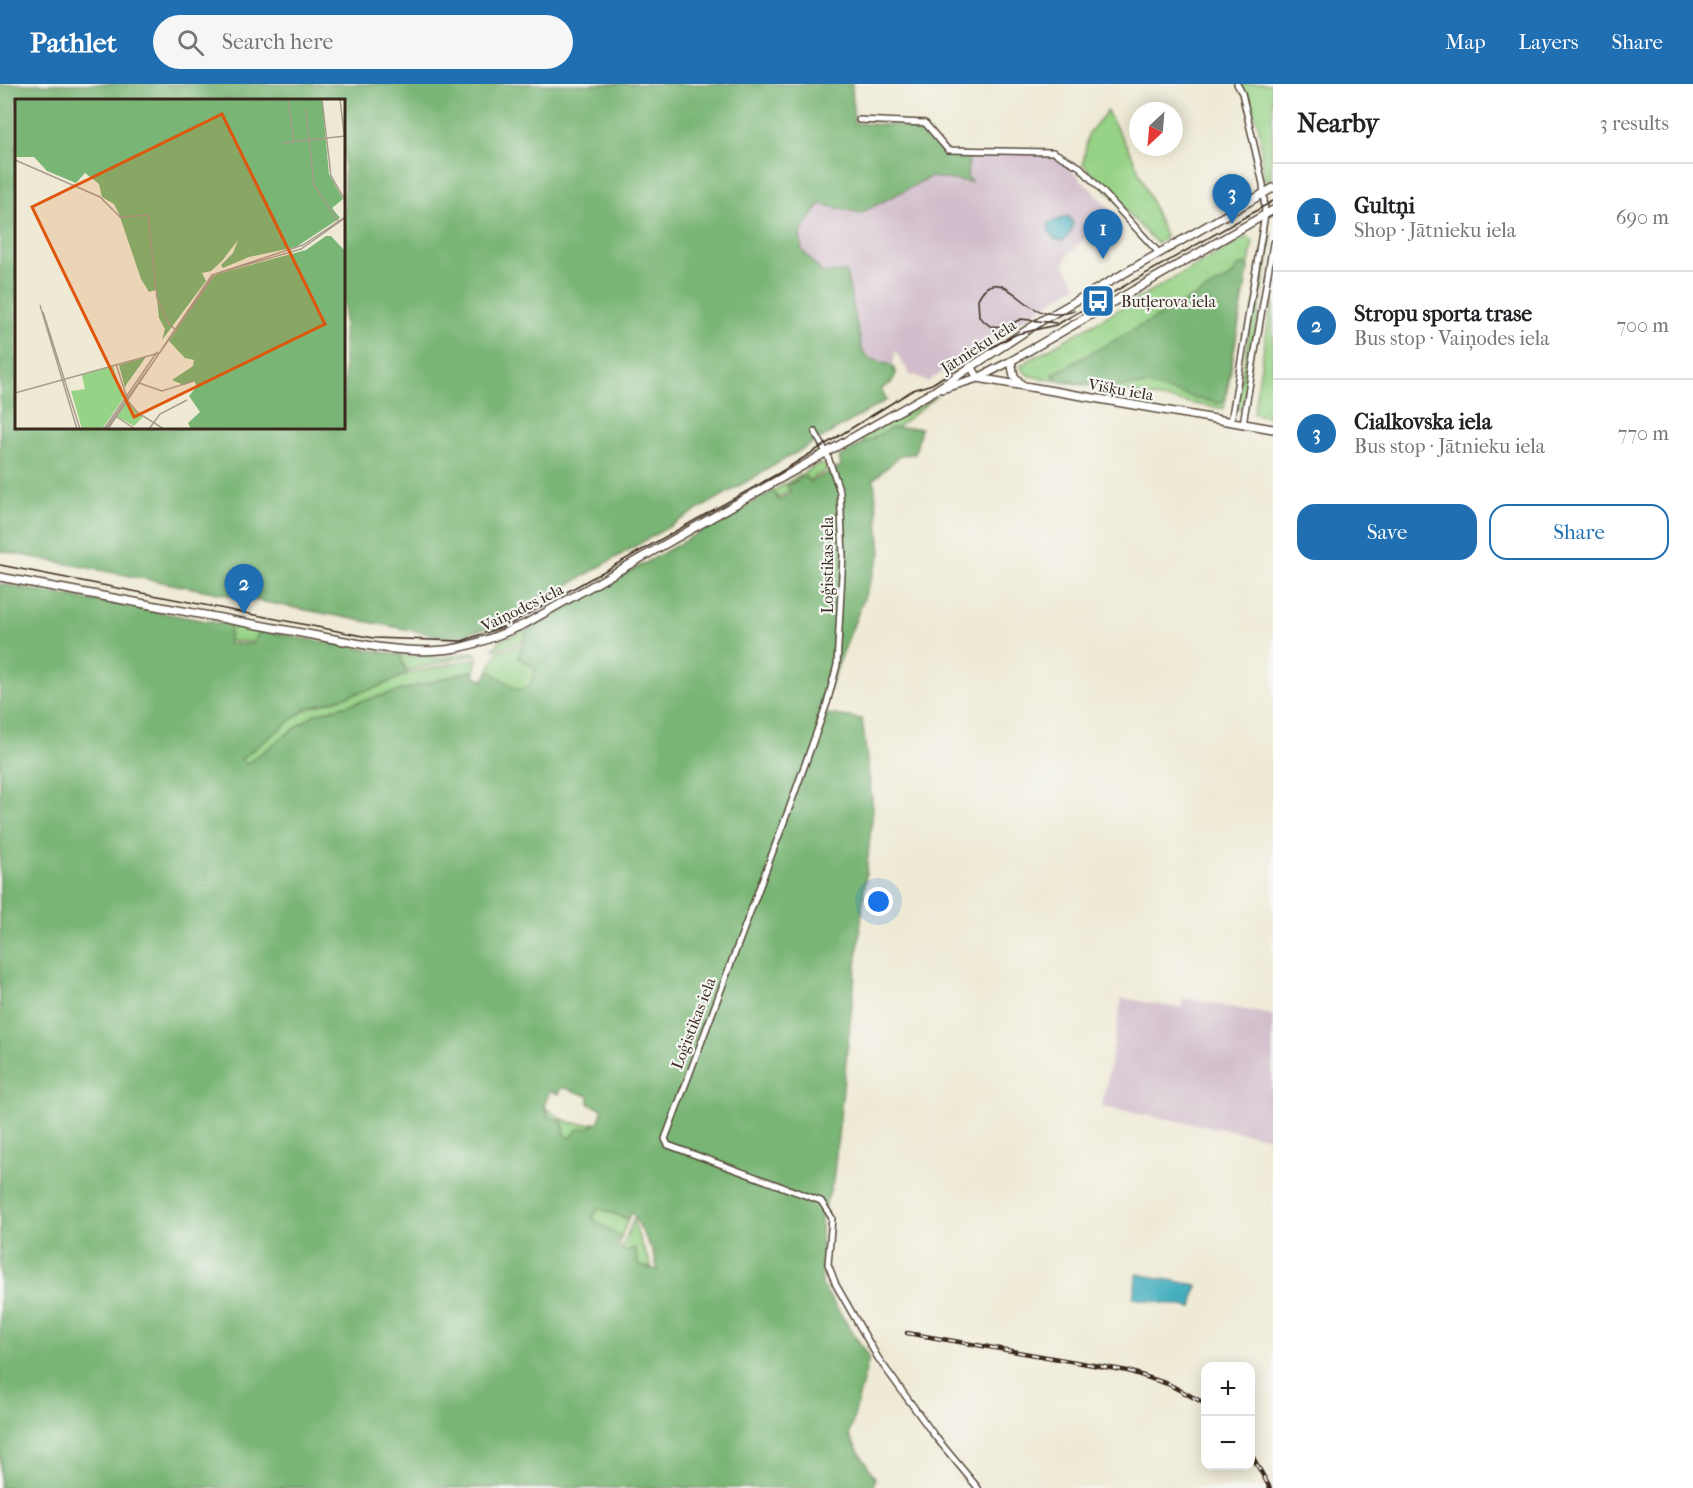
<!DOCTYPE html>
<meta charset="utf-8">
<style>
:root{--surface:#fff;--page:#f6f6f6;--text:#202124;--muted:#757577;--line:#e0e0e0;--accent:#1f6fb2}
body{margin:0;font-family:"IM FELL French Canon",serif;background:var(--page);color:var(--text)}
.controls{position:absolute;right:18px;bottom:18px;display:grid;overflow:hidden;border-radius:12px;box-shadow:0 3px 15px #0003}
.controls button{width:54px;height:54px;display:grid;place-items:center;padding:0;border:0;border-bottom:2px solid var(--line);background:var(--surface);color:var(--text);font:30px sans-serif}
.compass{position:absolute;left:1129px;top:18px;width:54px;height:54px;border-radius:50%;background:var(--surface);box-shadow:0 3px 15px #0003;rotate:206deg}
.you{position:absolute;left:879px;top:818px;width:21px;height:21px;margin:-15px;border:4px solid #fff;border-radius:50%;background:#1a73e8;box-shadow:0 0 0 9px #1a73e833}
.badge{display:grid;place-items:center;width:39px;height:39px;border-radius:50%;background:var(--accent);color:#fff;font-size:20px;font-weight:700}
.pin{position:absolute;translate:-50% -50px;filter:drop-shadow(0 2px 3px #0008)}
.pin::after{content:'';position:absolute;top:32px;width:21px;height:18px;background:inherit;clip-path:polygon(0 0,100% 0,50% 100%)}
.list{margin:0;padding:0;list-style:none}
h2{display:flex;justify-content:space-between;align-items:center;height:78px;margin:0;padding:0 24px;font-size:26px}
h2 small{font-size:20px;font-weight:400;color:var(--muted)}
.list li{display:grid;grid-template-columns:39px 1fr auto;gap:18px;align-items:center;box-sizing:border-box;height:108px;padding:0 24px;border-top:2px solid var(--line)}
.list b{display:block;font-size:22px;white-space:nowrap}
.list p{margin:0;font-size:20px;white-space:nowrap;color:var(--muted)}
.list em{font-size:20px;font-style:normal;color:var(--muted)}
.actions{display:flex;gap:12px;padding:18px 24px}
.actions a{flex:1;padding:14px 0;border:2px solid var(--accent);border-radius:18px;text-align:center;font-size:21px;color:var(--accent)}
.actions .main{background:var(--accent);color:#fff}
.icon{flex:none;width:33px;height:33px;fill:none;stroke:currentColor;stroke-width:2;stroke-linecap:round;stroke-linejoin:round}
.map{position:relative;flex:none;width:1273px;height:1404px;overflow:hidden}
header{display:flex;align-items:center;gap:36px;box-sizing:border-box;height:84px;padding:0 30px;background:var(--accent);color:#fff}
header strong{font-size:28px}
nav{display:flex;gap:33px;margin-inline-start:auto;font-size:21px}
.search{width:420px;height:54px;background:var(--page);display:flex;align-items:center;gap:15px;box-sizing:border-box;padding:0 21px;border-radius:33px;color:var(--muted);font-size:22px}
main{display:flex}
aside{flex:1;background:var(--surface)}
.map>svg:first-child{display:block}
</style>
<header>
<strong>Pathlet</strong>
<div class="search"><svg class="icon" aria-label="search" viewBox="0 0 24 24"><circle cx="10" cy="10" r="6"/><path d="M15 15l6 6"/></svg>Search here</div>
<nav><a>Map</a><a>Layers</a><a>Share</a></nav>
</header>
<main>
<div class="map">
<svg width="1273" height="1404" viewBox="0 0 1273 1404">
<rect width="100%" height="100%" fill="#f6f6f2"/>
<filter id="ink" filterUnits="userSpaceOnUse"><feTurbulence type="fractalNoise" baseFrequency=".0167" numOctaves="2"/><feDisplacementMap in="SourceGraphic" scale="12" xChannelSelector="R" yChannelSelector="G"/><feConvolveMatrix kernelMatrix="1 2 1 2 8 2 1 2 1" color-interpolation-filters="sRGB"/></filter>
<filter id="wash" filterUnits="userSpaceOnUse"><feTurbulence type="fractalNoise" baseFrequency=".008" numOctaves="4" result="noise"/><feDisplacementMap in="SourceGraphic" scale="24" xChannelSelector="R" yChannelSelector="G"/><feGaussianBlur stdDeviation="1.35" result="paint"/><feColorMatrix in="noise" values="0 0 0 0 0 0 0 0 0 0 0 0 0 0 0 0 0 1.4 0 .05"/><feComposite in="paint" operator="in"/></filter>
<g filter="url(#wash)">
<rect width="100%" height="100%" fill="#efead5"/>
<path fill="#d1bdcb" d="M1045,69L1061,75L1116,131L1092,144L1089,140L1085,155L1068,171L1064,180L1077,201L927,298L915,291L911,292L895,267L893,282L869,274L862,266L846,188L822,189L802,166L800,150L820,120L861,129L930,93L970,98L967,92L969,71Z
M1122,914L1181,924L1183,914L1273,931L1272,1054L1102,1023Z"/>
<path fill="#97d387" stroke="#697e52" stroke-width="1.5" d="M1239,0H1273L1271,99L1264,94L1258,39Z
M1107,27L1133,73L1166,154L1158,159L1150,153L1083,80L1088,50Z
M1272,150L1242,326L1236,325L1266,152Z
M1248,152L1253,157L1224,325L1030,292L1022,286L1021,281Z
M1273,209V333L1253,330Z
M937,312L896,344L861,361L864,353Z
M822,380L828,385L808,397L804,392L787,401L790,407L777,414L773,407L817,381Z
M230,541L260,547L254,558L229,557Z
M528,545L524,557L493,566L500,556Z
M522,561L518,574L536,584L530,602L518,606L489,586L497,568Z
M472,568L476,570L406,587L400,571L441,574Z
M477,574L475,586L315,630L246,680L240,676L306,625L380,602L407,590Z
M544,1022C559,1036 576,1044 599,1038L571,1055C559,1050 549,1035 544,1022Z
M598,1124L628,1135L621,1154L593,1135Z
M634,1135C636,1153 646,1167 652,1184L638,1182L632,1164L626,1169L621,1165Z"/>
<path fill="#79b574" stroke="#5a7049" stroke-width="1.5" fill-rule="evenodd" d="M0,0H852L854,39L922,43L945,70L969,71L967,92L971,98L930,93L861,129L820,120L800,150L802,166L822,189L846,188L862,266L869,274L893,282L896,290L891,299L881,305L887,316L503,539L452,554L0,467ZM16,16H344V344H16Z
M1245,180L1248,186L1225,316L1219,320L1147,301L1111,303L1057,296L1053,290L1232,192L1238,182Z
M891,344H921L915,370L901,371L874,395L881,469L820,629L862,635L873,725L833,1098L821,1134L822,1201L869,1274L849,1352L875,1394L873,1404H0V500L230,541L229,560H252L260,547L400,571L407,590L380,602L306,625L241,675L246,680L315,630L475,586V593L484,596L489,586L518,606L530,602L536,584L518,574L528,545L773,407L779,416L791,409L787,402L805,392L810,398L841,382L839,373ZM561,1003L589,1012V1020L603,1025L598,1039L588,1044L578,1045L571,1054L566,1052L562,1037L548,1033L544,1022L550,1007L559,1010ZM598,1124L628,1135L632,1128L653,1168L658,1186L639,1182L635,1164L626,1168L618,1163L621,1154L593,1135Z"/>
<path fill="#3fadbd" stroke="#3d6c6e" stroke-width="1.5" d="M1068,132L1073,139L1071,148L1063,157L1054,155L1048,145L1049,139Z
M1137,1190L1197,1201L1192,1224L1133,1214Z"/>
</g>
<g filter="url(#ink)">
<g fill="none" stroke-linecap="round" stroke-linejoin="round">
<g stroke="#564739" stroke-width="8">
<path id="minor" d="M859,36L925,39L948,66L1053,68L1080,83L1159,169
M1231,338L1265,130L1263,100L1242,9L1237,0
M1243,340L1273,159
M815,348L827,370L840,408L843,471L837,581L827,619L790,722L665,1055L668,1061L821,1117L832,1134L828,1180L836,1201L878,1274L934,1351L978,1404"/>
</g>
<g stroke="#564739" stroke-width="10">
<path id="tertiary" d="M1011,277L1014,292L1023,302
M971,282L978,294L1273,345
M942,305L978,294L1011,277L1273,126
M0,493L377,563C443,572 465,566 525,540L936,306L1041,237L1273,104"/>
</g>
<use href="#minor" stroke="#fff" stroke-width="5"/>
<use href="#tertiary" stroke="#fff" stroke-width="7"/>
<path stroke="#3b2a1e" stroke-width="1.5" d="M1056,239L1021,235L1005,243L990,242L979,233L978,215C993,183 1016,213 1032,223C1044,231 1061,232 1074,227
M0,481L373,554L462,557L508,541L779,389L913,306L932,300L982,268L1017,250L1056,241L1273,117"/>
<g stroke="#3b2a1e" stroke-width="4.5">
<path id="rail" d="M907,1249L1128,1287L1168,1300L1206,1320
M1250,1368L1270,1404"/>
</g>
<use href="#rail" stroke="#f6f6f2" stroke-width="2" stroke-dasharray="7" stroke-linecap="butt"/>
</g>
</g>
<defs>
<g id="bus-square" transform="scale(1.725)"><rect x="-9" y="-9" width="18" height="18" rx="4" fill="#1f6fb2" stroke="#f6f6f2"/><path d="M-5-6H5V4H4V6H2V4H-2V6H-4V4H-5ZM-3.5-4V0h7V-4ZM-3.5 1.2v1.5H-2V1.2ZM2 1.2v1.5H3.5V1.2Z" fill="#fff"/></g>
</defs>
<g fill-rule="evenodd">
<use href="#bus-square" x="1098" y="217"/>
</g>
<g text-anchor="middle" stroke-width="4.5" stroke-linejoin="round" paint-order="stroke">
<g font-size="16" fill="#3b2a1e" stroke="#f6f6f2" text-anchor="start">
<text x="1121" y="223">Butļerova iela</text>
</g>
<g font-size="16" fill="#3b2a1e" stroke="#f6f6f2">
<text transform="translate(978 262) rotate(-33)" y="6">Jātnieku iela</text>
<text transform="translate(1121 305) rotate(10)" y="6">Višķu iela</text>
<text transform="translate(827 481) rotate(-90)" y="6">Loģistikas iela</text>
<text transform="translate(522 523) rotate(-26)" y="6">Vaiņodes iela</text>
<text transform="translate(693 939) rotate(-69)" y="6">Loģistikas iela</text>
</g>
</g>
<g transform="translate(15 15)">
<rect width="330" height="330" fill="#efead5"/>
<path d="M98,267L108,300L87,330H67L56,292L70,290L67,276ZM112,303L128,318L119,327L102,318Z" fill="#97d387"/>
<path d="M0,0H307L314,75L328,100L317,109L325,119L281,148L234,158L208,169L206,166L218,154L223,141L207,162L196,172L187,174L191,182L147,241L150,230L144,219L141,191L134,193L126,180L104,115L99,105L87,98L84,85L70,74L61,84L32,72L19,58H0ZM311,137H316L330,152V330H176L173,324L185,313L174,297L182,287L179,282L169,286L157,281L178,267L179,261L170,259L154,242L195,181L202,175L291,151ZM131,258L111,286L110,289L104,266Z" fill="#79b574"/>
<path fill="none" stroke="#a79d8c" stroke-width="1.5" d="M273,0L279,43M307,0L316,77L330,101M325,0L330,42M291,11L299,86L323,122M268,44L330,37M0,61L85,98L105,118L133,116L142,199L154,225L162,232M25,206L62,330M28,213L65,330M101,265L113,302L123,314L149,330M124,284L147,292L179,282M0,294L144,254M102,318L120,330M89,330L142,253M91,330L200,175L286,150L330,119M93,330L197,176L288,146L330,118M134,330L145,315L172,301"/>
<path fill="#df570d" fill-opacity="0.15" stroke="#df570d" stroke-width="3" d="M207,15L310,225L119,318L17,108Z"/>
<rect width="330" height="330" fill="none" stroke="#3b2a1e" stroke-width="3"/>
</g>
</svg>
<div class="controls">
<button>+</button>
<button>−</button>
</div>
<svg class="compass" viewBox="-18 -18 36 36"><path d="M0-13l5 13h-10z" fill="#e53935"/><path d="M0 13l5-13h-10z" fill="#757577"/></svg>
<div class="you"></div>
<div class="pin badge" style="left:1103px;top:175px">1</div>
<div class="pin badge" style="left:244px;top:530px">2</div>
<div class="pin badge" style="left:1232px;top:140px">3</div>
</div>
<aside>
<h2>Nearby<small>3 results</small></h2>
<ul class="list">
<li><span class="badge">1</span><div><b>Gultņi</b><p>Shop · Jātnieku iela</p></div><em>690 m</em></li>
<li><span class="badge">2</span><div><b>Stropu sporta trase</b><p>Bus stop · Vaiņodes iela</p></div><em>700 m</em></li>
<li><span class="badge">3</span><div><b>Cialkovska iela</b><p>Bus stop · Jātnieku iela</p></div><em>770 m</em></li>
</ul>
<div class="actions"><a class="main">Save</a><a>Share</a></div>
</aside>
</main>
